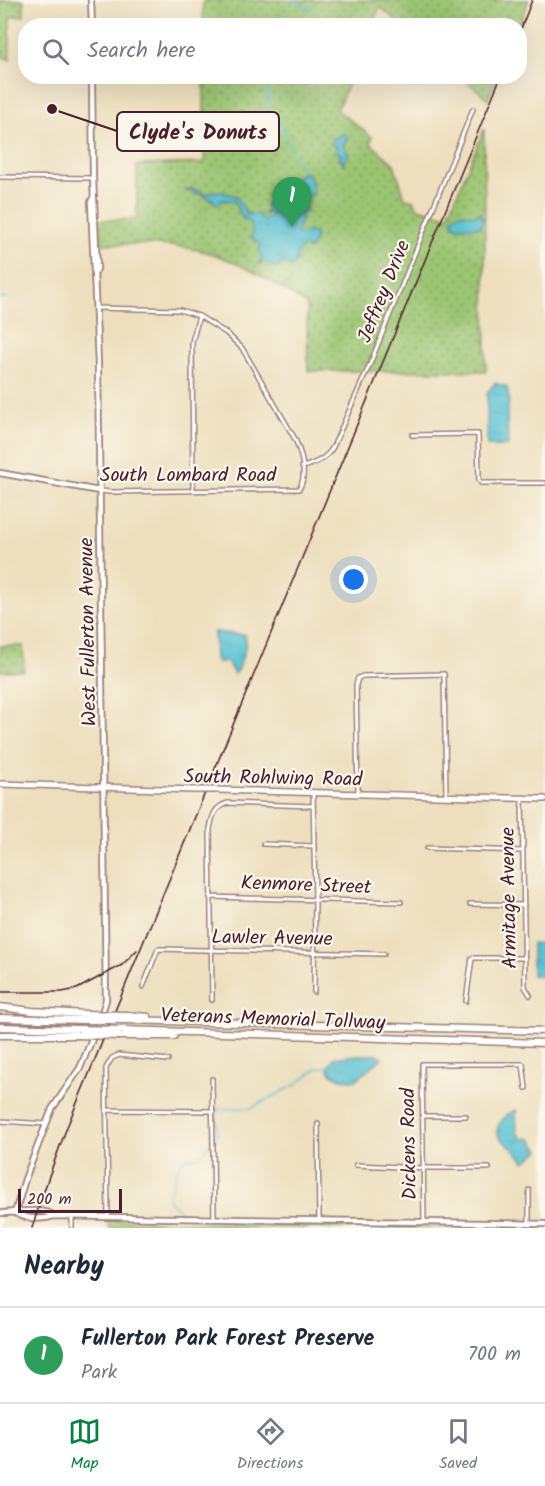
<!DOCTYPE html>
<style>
:root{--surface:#fff;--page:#f2f2f3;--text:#1f2937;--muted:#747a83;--line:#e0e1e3;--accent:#0b8043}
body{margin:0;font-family:Kalam,sans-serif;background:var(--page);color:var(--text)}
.scale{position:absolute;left:18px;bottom:15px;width:104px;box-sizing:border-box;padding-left:6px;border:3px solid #4a1f2b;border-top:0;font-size:16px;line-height:21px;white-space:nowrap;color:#4a1f2b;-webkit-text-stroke:4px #fbf7ec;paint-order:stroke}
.you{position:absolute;left:354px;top:580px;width:21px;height:21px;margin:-15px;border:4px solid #fff;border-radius:50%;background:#1a73e8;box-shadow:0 0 0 9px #1a73e833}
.badge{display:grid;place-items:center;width:39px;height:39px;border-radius:50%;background:var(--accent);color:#fff;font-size:20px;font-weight:700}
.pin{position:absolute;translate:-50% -50px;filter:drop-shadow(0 2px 3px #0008)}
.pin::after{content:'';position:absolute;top:32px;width:21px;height:18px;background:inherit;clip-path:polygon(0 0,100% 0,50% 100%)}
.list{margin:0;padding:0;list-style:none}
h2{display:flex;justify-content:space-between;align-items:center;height:78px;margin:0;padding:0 24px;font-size:26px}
h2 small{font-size:20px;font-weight:400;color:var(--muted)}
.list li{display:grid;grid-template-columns:39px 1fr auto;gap:18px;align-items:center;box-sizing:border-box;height:96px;padding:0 24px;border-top:2px solid var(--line)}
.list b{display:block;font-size:22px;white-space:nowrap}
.list p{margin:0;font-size:20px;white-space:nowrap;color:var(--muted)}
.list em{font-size:20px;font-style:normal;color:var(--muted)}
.icon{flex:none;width:33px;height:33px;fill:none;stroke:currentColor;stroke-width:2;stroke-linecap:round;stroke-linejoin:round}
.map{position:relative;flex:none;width:545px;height:1228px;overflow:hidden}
.search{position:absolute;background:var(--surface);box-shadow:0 6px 24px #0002;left:18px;right:18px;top:18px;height:66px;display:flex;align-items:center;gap:15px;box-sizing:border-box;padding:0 21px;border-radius:24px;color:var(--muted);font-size:22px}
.sheet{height:174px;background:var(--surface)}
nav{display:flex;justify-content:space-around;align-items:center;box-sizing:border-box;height:84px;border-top:2px solid var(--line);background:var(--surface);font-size:16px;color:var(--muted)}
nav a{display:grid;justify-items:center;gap:3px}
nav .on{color:var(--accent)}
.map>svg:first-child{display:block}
</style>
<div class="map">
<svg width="545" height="1228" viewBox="0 0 545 1228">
<defs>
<pattern id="park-dots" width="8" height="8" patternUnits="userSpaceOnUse" patternTransform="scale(1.5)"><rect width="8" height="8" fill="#9bc572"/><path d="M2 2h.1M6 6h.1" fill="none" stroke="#809f5e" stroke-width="1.8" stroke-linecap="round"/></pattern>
<pattern id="water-ripples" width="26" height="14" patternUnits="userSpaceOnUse" patternTransform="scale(1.5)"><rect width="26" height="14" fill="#56c1d1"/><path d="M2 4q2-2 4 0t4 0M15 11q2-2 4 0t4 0" fill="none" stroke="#4ca5b4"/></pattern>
</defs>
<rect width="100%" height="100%" fill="#fbf7ec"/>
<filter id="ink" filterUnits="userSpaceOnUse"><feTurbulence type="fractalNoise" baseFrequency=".0167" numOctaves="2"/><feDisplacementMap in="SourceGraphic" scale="12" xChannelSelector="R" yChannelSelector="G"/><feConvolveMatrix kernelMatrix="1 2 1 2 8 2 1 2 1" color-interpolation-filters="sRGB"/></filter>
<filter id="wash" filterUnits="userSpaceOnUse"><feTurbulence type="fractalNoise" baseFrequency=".008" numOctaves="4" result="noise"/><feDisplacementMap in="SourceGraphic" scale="24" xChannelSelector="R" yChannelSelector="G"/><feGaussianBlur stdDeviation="1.35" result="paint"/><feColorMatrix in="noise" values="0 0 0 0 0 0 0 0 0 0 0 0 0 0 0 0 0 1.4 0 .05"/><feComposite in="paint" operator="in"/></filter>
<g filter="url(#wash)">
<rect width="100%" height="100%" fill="#eddfbd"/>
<path fill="url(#park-dots)" stroke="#72724e" stroke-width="1.5" d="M0,0H24V16L10,17V60L0,55Z
M203,0H529L519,26L402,25L380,7L372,25H203Z
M204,77H351L337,110L372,137L371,144L394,164L405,198L413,200L418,208L448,216L484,129L486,371H308L307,305C276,284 243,263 206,252C175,243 133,244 101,244L100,220L137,219V165L204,163Z
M462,77H497L488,99Z
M0,646H23L24,671H0Z
M109,1220L159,1222L540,1228H109Z"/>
<path fill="url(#water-ripples)" stroke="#50707e" stroke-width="1.5" d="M342,133L348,137L343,145L349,154L342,165L343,162L339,158L342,155L337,152L336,146L331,144L332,138L340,137Z
M304,173H307L312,181L313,195L307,197L306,195H303V206L306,208L307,212L300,214L301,222L296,232L299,234H306L308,231L315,234L316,237L310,249H307L305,246L298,252L295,263L292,266L288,265L282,262L277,268L273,267L267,262L258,264L262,258L259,250L260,243L252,239C253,231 252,220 243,219L234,201L222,200L220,203L215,204L212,198L210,200C207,197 200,192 194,194L193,191L187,192L184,189L189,190L191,188L206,194L218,191L236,196L247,214H258L264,221L272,215L270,212L264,215L267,209L265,205L272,197H284L287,192V181Z
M461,213L476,215L480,213L483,220L480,227H456L452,220L457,214Z
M495,383L507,387L509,401L507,414L508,446H487V393Z
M214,632L245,635C248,647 241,661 236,673L234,674L227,662H217L215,659Z
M532,943L545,944V976L532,975Z
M357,1055H379L382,1058L356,1080C344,1080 331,1078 328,1067L334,1058Z
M516,1110L517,1133L523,1139L530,1138L540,1150L525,1162C520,1157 517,1152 512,1148C500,1139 490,1132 504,1118C508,1114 511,1112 516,1110Z"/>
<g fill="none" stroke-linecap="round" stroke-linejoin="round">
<path stroke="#56c1d1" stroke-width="1.5" d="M288,0L301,4L305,8L313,7
M266,26L267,22L282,17
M267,76L269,115L280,122L296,162L303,166L305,172
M0,298H7
M217,1139V1109L251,1108L297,1084L317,1068L327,1067
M182,1213L169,1201C169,1188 176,1170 184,1159L201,1156L210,1142
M184,1225L186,1228"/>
</g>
</g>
<g filter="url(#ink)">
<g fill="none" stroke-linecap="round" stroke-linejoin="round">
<g stroke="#9c7f74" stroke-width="6">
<path id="street" d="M0,177L93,178
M95,308L180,310L199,316L226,333L242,348L295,439C301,453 308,476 299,489L111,492L99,491
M412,435L478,434L479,480L481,483H545
M302,467C315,464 326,459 333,447L370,364L473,109
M193,491L192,342L199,316
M313,792L315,900L314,992
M358,794L356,685L358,678L363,676L444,674L446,796
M522,798L525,987L530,995
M263,844L314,846
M427,848L522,851
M210,897L401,902
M470,904L524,905
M143,987L158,949L384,954
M212,1000L210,829C212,817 214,807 228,803L313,806
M466,1001L472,958H524
M212,1079L214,1219
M107,1110L213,1111
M423,1116H466
M0,1121L46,1124
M318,1124L319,1221
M356,1165L423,1168H489
M72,1216V1228
M108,1217L106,1068L112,1058L119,1055L168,1060
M424,1223L422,1064H523L526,1088
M529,1224V1190"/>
</g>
<g stroke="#9c7f74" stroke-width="8">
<path id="secondary" d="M91,0L92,26
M92,76L93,178L97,269L95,272
M0,473L99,491
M0,1213C14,1213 43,1207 54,1216
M15,1213L25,1179L52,1109L80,1068L98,1025L106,1000L98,364L91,202L93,198
M15,1213C26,1219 43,1220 54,1216L545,1224"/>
</g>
<g stroke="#9c7f74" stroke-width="8">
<path id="primary" d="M0,784L194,790
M217,790L545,799"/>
</g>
<g stroke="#9c7f74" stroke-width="9">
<path id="highway" d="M0,1007L32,1011L86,1014
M127,1015L148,1017
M0,1018L84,1020
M125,1020L545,1031
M0,1027L80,1029
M122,1030L545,1043
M0,1035H77
M119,1036H174"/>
</g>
<use href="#street" stroke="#fff" stroke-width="3"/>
<use href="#secondary" stroke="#fff" stroke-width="4.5"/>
<use href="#primary" stroke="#fff" stroke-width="5"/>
<use href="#highway" stroke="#fff" stroke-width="6"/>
<path stroke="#4a1f2b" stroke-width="1.5" d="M520,31L532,0
M0,992H62L77,989L122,965L137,950
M32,1228L49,1176L67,1127L501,76"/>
<g stroke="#9c7f74" stroke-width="8" stroke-linecap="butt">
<path id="primary-bridge" d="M194,790H217"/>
</g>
<g stroke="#9c7f74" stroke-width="9" stroke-linecap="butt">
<path id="highway-bridge" d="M86,1014L127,1015
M84,1020H125
M80,1029L122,1030
M77,1035L119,1036"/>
</g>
<use href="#primary-bridge" stroke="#fff" stroke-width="5"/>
<use href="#highway-bridge" stroke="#fff" stroke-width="6"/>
</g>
</g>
<g text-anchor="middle" stroke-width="4.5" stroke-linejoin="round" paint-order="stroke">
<g font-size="20" fill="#4a1f2b" stroke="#fbf7ec">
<text transform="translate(383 291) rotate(-68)" y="7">Jeffrey Drive</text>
<text x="188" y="481">South Lombard Road</text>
<text transform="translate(87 632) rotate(-91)" y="7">West Fullerton Avenue</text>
<text transform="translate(273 777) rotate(1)" y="7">South Rohlwing Road</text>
<text transform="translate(306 884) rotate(2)" y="7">Kenmore Street</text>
<text transform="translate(508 898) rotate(-91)" y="7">Armitage Avenue</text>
<text transform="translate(272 937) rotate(1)" y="7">Lawler Avenue</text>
<text transform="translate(273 1018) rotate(2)" y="7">Veterans Memorial Tollway</text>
<text transform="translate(408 1144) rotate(-91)" y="7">Dickens Road</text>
</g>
</g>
<path fill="none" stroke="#4a1f2b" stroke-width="2" d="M52 109L117 131"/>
<circle fill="#4a1f2b" stroke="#fbf7ec" stroke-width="2" cx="52" cy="109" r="6"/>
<rect fill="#fbf7ec" stroke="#4a1f2b" stroke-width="2" x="117" y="112" width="162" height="39" rx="6"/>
<g font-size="21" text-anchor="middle" font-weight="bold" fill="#4a1f2b">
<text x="198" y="139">Clyde's Donuts</text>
</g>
</svg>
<div class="scale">200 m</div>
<div class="you"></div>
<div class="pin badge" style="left:292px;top:227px;background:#2e9e5b">1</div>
<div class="search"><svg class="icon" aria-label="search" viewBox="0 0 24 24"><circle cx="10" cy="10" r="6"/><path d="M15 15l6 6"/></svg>Search here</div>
</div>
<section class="sheet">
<h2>Nearby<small></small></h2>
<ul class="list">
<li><span class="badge" style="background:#2e9e5b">1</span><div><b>Fullerton Park Forest Preserve</b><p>Park</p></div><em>700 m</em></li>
</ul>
</section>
<nav>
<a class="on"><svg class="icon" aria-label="map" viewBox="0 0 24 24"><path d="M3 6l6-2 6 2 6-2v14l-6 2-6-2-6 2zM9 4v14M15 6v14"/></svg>Map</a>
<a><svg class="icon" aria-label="directions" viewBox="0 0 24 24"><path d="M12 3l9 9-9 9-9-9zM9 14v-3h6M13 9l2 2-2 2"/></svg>Directions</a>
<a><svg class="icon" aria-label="saved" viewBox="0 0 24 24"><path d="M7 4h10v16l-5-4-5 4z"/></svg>Saved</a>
</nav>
